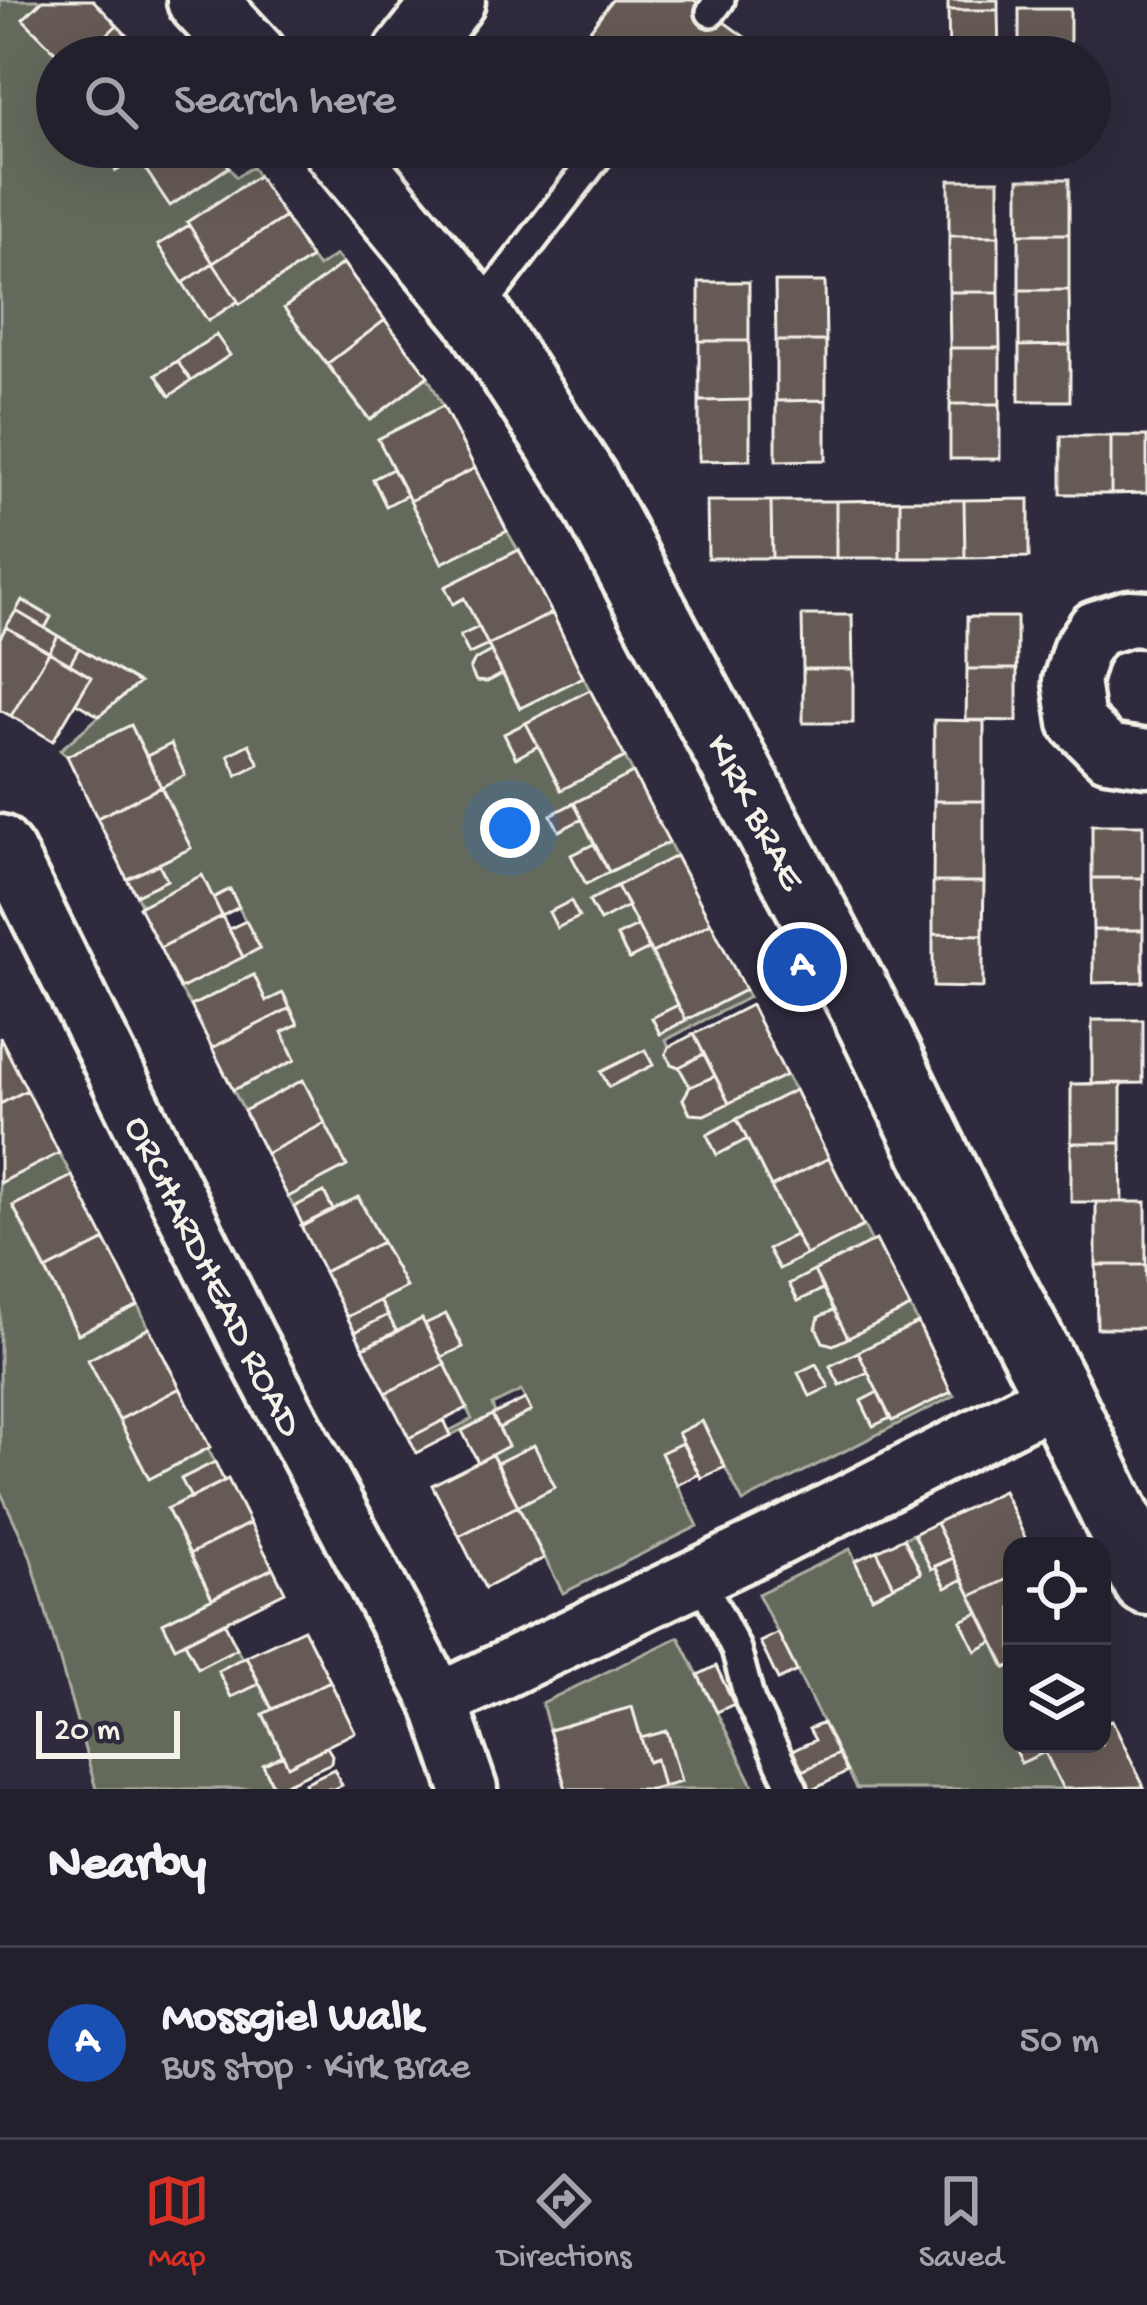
<!DOCTYPE html>
<meta charset="utf-8">
<style>
:root{--surface:#23202e;--page:#2f2d3a;--text:#f1f3f6;--muted:#a3a3aa;--line:#403e4a;--accent:#d93025}
body{margin:0;font-family:"Gochi Hand",sans-serif;background:var(--page);color:var(--text)}
.controls{position:absolute;right:36px;bottom:36px;display:grid;overflow:hidden;border-radius:24px;box-shadow:0 12px 48px #0002}
.controls button{width:108px;height:108px;display:grid;place-items:center;padding:0;border:0;border-bottom:3px solid var(--line);background:var(--surface);color:var(--text);font:60px sans-serif}
.scale{position:absolute;left:36px;bottom:30px;width:144px;box-sizing:border-box;padding-left:12px;border:6px solid #f4f1e8;border-top:0;font-size:33px;line-height:42px;white-space:nowrap;color:#f4f1e8;-webkit-text-stroke:9px #2f2a3d;paint-order:stroke}
.you{position:absolute;left:510px;top:828px;width:42px;height:42px;margin:-30px;border:9px solid #fff;border-radius:50%;background:#1a73e8;box-shadow:0 0 0 18px #1a73e833}
.badge{display:grid;place-items:center;width:78px;height:78px;border-radius:50%;background:var(--accent);color:#fff;font-size:39px;font-weight:700}
.pin{position:absolute;translate:-50% -50%;border:6px solid #fff;box-shadow:0 3px 12px #0006}
.list{margin:0;padding:0;list-style:none}
h2{display:flex;justify-content:space-between;align-items:center;height:156px;margin:0;padding:0 48px;font-size:51px}
h2 small{font-size:39px;font-weight:400;color:var(--muted)}
.list li{display:grid;grid-template-columns:78px 1fr auto;gap:36px;align-items:center;box-sizing:border-box;height:192px;padding:0 48px;border-top:3px solid var(--line)}
.list b{display:block;font-size:45px;white-space:nowrap}
.list p{margin:0;font-size:39px;white-space:nowrap;color:var(--muted)}
.list em{font-size:39px;font-style:normal;color:var(--muted)}
.icon{flex:none;width:66px;height:66px;fill:none;stroke:currentColor;stroke-width:2;stroke-linecap:round;stroke-linejoin:round}
.map{position:relative;flex:none;width:1147px;height:1789px;overflow:hidden}
.search{position:absolute;background:var(--surface);box-shadow:0 12px 48px #0002;left:36px;right:36px;top:36px;height:132px;display:flex;align-items:center;gap:30px;box-sizing:border-box;padding:0 42px;border-radius:66px;color:var(--muted);font-size:45px}
.sheet{height:348px;background:var(--surface)}
nav{display:flex;justify-content:space-around;align-items:center;box-sizing:border-box;height:168px;border-top:3px solid var(--line);background:var(--surface);font-size:33px;color:var(--muted)}
nav a{display:grid;justify-items:center;gap:6px}
nav .on{color:var(--accent)}
.map>svg:first-child{display:block}
</style>
<div class="map">
<svg width="1147" height="1789" viewBox="0 0 1147 1789">
<rect width="100%" height="100%" fill="#2f2a3d"/>
<filter id="ink" filterUnits="userSpaceOnUse"><feTurbulence type="fractalNoise" baseFrequency=".00833" numOctaves="2"/><feDisplacementMap in="SourceGraphic" scale="24" xChannelSelector="R" yChannelSelector="G"/><feConvolveMatrix kernelMatrix="1 2 1 2 8 2 1 2 1" color-interpolation-filters="sRGB"/></filter>
<g filter="url(#ink)">
<path fill="#636a5c" stroke="#acaea2" stroke-width="3" fill-rule="evenodd" d="M0,0H43L24,19L60,57H57V147H120L116,171L138,158L170,205L229,167L236,177L252,167L258,176L188,222L189,225L159,245L208,321L238,301L241,303L311,258L318,267L336,255L343,263L285,309L369,420L428,377L443,406L379,439L393,469L373,480L386,505L407,495L442,563L507,531L518,550L445,587L453,603L464,598L479,627L460,636L469,654L488,645L491,651L475,660L471,669L476,680L487,682L502,674L520,708L583,677L590,690L504,734L515,757L538,746L625,757L633,773L551,815L559,830L582,819L594,844L572,856L586,884L669,842L676,856L590,900L599,920L628,906L638,926L617,937L629,959L649,949L678,1005L652,1018L660,1034L745,990L749,997L666,1040L669,1047L666,1054L671,1064L679,1067L690,1087L683,1100L689,1113L704,1115L786,1075L795,1090L707,1134L717,1154L747,1139L795,1235L769,1249L779,1268L864,1226L872,1242L789,1284L798,1301L823,1289L834,1310L823,1342L833,1345L910,1307L918,1323L831,1366L840,1385L868,1372L878,1392L861,1402L873,1425L890,1418L893,1421L951,1392L954,1396L743,1502L702,1422L679,1433L682,1443L662,1454L698,1526L563,1593L518,1506L555,1487L534,1446L497,1463L492,1455L507,1446L499,1428L531,1411L521,1391L492,1405L495,1413L492,1415L451,1435L449,1431L472,1419L441,1357L463,1347L447,1315L425,1324L421,1319L397,1332L380,1301L405,1286L359,1197L333,1210L324,1192L294,1207L288,1197L302,1081L244,1111L233,1090L295,1060L282,1032L298,1023L283,993L266,1001L253,975L191,1006L180,989L259,948L230,890L213,898L201,876L142,906L136,895L167,880L159,864L191,848L161,787L185,774L171,745L147,756L131,726L67,756L60,750L138,683L45,628L51,616L23,600L0,638ZM216,335L229,355L169,395L156,375Z
M59,1153L72,1176L13,1206L78,1334L138,1305L149,1328L150,1478L208,1449L215,1462L182,1478L191,1498L167,1509L212,1598L163,1623L175,1646L185,1642L198,1667L237,1648L242,1659L218,1671L231,1697L259,1684L272,1709L263,1715L283,1755L263,1765L275,1789H96L30,1555L0,1491V1183Z
M914,1534L931,1568L935,1566L945,1587L963,1579L979,1613L961,1621L975,1650L993,1642L1005,1668L1012,1665V1735L1009,1737L1021,1763L1045,1752L1063,1789H856L758,1594L850,1549L873,1596L920,1574L904,1538Z
M679,1637L755,1789H651L680,1781L667,1731L641,1738L632,1707L549,1730L542,1703Z"/>
<path fill="#665a56" stroke="#f4f1e8" stroke-width="3" d="M43,0H93L117,25L84,57H60L23,19Z
M612,0H694L753,43L743,57H570Z
M948,0H998V10H948Z
M1019,9H1070V57H1019Z
M948,10H998L999,57H949Z
M117,25L148,57H84Z
M120,147H216L229,167L170,206L138,158L116,171L106,156Z
M949,147H999V160L949,161Z
M1020,147H1070V159H1020Z
M258,176L285,217L213,263L187,222Z
M1019,179H1069V234H1019Z
M949,180H999V236H949Z
M285,217L311,258L240,304L213,263Z
M189,225L213,263L183,283L158,245Z
M1019,234H1069V290H1019Z
M949,236H999V292H949Z
M213,263L238,301L208,321L183,283Z
M343,263L385,320L327,364L284,308Z
M699,282H749V341H699Z
M775,282H825L826,341H776Z
M1019,290H1069L1070,345L1019,346Z
M949,292H999L1000,348H950Z
M385,320L428,376L370,420L327,364Z
M216,335L230,355L191,381L177,361Z
M699,341H749L750,400L699,401Z
M776,341H826V400L776,401Z
M1070,345V401H1019V346Z
M950,348H1000V404H950Z
M177,361L191,381L170,396L156,375Z
M750,400V460L699,461V401Z
M826,400V460L776,461V401Z
M950,404H1000V459H950Z
M443,406L475,468L410,501L378,439Z
M1061,436H1111V494H1061Z
M1111,436H1147V493L1111,494Z
M475,468L507,531L442,563L410,501Z
M393,469L407,495L386,506L373,479Z
M1029,499V557L965,558L964,500Z
M900,500V558H836V501Z
M900,500H964L965,558H900Z
M707,501H771L772,558H708Z
M771,501H836V558H772Z
M519,550L552,613L488,645L464,598L453,604L445,587Z
M22,600L51,617L45,628L16,611Z
M16,611L58,636L49,652L6,627Z
M552,613L583,677L520,708L488,645Z
M802,615H852L853,669H803Z
M967,617H1017V669H967Z
M6,627L49,652L11,716L0,710V638Z
M479,627L488,645L469,654L460,636Z
M58,636L79,648L70,664L49,652Z
M79,648L139,683L99,716L76,703L91,677L70,664Z
M491,651L502,674L487,682L476,681L470,669L475,660Z
M49,652L91,677L53,741L11,716Z
M803,669H853V723H803Z
M967,669H1017V721L966,720Z
M590,690L625,757L561,790L526,723Z
M934,720L984,721V801H934Z
M526,723L538,746L516,758L504,734Z
M131,725L161,787L97,818L67,756Z
M171,744L185,775L161,787L147,756Z
M249,744L259,764L237,775L228,755Z
M633,773L669,842L609,872L574,803Z
M161,787L191,848L127,879L97,818Z
M934,801H984V882H933Z
M574,803L582,819L559,831L551,815Z
M1092,825H1143V878H1092Z
M594,844L609,872L586,884L571,855Z
M676,856L711,923L652,953L617,886Z
M159,864L167,880L136,895L127,879Z
M202,875L222,916L160,948L139,907Z
M1092,878H1143V930H1093Z
M933,882H984L983,935L933,934Z
M617,886L628,906L600,921L589,901Z
M230,889L239,907L222,916L213,898Z
M571,901L579,917L557,928L549,912Z
M222,916L243,957L180,989L160,948Z
M246,921L260,948L243,957L229,929Z
M711,923L745,990L686,1020L652,953Z
M638,926L649,949L629,959L617,936Z
M1093,930H1143V982L1093,983Z
M933,934L983,935V988L933,987Z
M254,975L266,1001L283,993L290,1008L212,1048L191,1006Z
M678,1005L686,1020L660,1034L652,1018Z
M751,1005L786,1075L729,1103L694,1034Z
M290,1008L298,1024L282,1032L295,1060L233,1090L212,1048Z
M1092,1020H1143V1083L1092,1084Z
M694,1034L704,1054L679,1067L671,1064L666,1054L669,1047Z
M0,1037L27,1090L0,1104Z
M645,1050L653,1065L609,1087L601,1072Z
M704,1054L715,1076L690,1087L679,1067Z
M715,1076L729,1103L704,1115L690,1114L683,1099L690,1087Z
M303,1080L325,1123L266,1154L244,1111Z
M1121,1083V1143H1071V1084Z
M27,1090L59,1153L0,1183V1104Z
M795,1090L829,1158L771,1187L737,1119Z
M737,1119L747,1139L717,1155L707,1135Z
M325,1123L347,1166L288,1197L266,1154Z
M1071,1143H1121L1122,1202H1071Z
M829,1158L863,1226L806,1255L771,1187Z
M72,1176L105,1240L46,1270L13,1206Z
M324,1192L333,1210L303,1226L294,1207Z
M358,1197L382,1242L324,1272L301,1226Z
M1096,1202H1146V1265H1096Z
M795,1235L806,1255L779,1269L768,1249Z
M105,1240L138,1305L78,1334L46,1270Z
M876,1240L910,1307L848,1338L814,1271Z
M382,1242L406,1287L347,1317L324,1272Z
M1096,1265H1146L1147,1328H1097Z
M814,1271L823,1289L798,1301L789,1284Z
M380,1301L388,1315L355,1332L347,1317Z
M834,1310L848,1338L833,1345L823,1342L816,1328L819,1317Z
M446,1314L463,1347L441,1357L425,1324Z
M388,1315L397,1332L363,1348L355,1332Z
M422,1319L445,1364L386,1393L363,1348Z
M918,1323L951,1392L892,1421L858,1352Z
M149,1328L180,1388L119,1420L88,1360Z
M858,1352L868,1372L840,1385L830,1366Z
M445,1364L467,1408L409,1438L386,1393Z
M816,1364L829,1387L810,1396L798,1373Z
M180,1388L210,1447L149,1479L119,1420Z
M878,1392L890,1418L873,1426L861,1401Z
M525,1399L531,1411L499,1428L492,1415Z
M492,1415L508,1446L478,1462L462,1431Z
M444,1420L451,1435L416,1453L409,1438Z
M702,1421L725,1467L701,1478L678,1433Z
M682,1443L699,1474L677,1485L661,1453Z
M534,1445L555,1487L518,1506L497,1463Z
M492,1455L518,1506L459,1536L432,1485Z
M215,1462L224,1481L191,1498L181,1479Z
M228,1479L250,1523L190,1554L167,1509Z
M1003,1491L1029,1546H1012V1577L971,1596L936,1523Z
M518,1506L544,1558L485,1588L459,1536Z
M250,1523L273,1568L212,1598L190,1554Z
M936,1523L953,1558L931,1569L914,1534Z
M904,1538L921,1573L894,1586L877,1551Z
M877,1551L894,1586L872,1597L855,1561Z
M953,1558L963,1579L946,1588L935,1566Z
M273,1568L285,1592L175,1647L163,1623Z
M1012,1577V1665L1006,1668L971,1596Z
M979,1613L993,1642L976,1651L961,1621Z
M224,1622L237,1648L198,1668L185,1642Z
M304,1629L330,1681L272,1709L246,1656Z
M778,1633L797,1671L778,1680L760,1642Z
M246,1656L259,1684L231,1697L218,1671Z
M716,1666L734,1704L717,1712L698,1675Z
M330,1681L355,1732L288,1766L263,1714Z
M632,1707L648,1762L656,1759L663,1786L651,1789H566L549,1730Z
M1112,1720L1144,1787L1063,1789L1045,1752L1062,1744H1102V1725Z
M823,1723L838,1754L800,1772L790,1752L815,1740L809,1729Z
M667,1731L681,1781L663,1786L656,1759L648,1762L641,1738Z
M1012,1744H1041L1045,1752L1021,1763Z
M327,1747L332,1755L331,1763L275,1789L263,1765L283,1755L288,1766Z
M838,1754L847,1772L814,1789H809L800,1772Z
M334,1769L342,1785L334,1789H308L305,1783Z"/>
<g fill="none" stroke-linecap="round" stroke-linejoin="round">
<g stroke="#f4f1e8" stroke-width="36">
<path id="lane" d="M711,12L720,0
M476,314L604,147
M699,1576L736,1649L750,1701L793,1789"/>
</g>
<g stroke="#f4f1e8" stroke-width="63">
<g id="street">
<path d="M1147,619L1129,618L1095,629L1080,651L1071,681L1077,722L1107,752L1147,758"/>
<path id="s1" d="M0,843L7,852L246,1336L439,1701L469,1789"/>
<path d="M439,1701L780,1537L1058,1395"/>
</g>
</g>
<g stroke="#f4f1e8" stroke-width="75">
<g id="secondary">
<path d="M201,0L254,57"/>
<path d="M406,57L451,0"/>
<path id="s2" d="M337,147L476,314L584,481L863,1006L956,1198L1058,1395L1147,1581"/>
</g>
</g>
<use href="#lane" stroke="#2f2a3d" stroke-width="27"/>
<use href="#street" stroke="#2f2a3d" stroke-width="54"/>
<use href="#secondary" stroke="#2f2a3d" stroke-width="66"/>
</g>
</g>
<g text-anchor="middle" stroke-width="10" stroke-linejoin="round" paint-order="stroke">
<g font-size="39" fill="#f4f1e8" stroke="#2f2a3d">
<text dy="14" stroke="none"><textPath href="#s2" startOffset="789">KIRK BRAE</textPath></text>
<text dy="14" stroke="none"><textPath href="#s1" startOffset="483">ORCHARDHEAD ROAD</textPath></text>
</g>
</g>
</svg>
<div class="controls">
<button><svg class="icon" aria-label="locate" viewBox="0 0 24 24"><circle cx="12" cy="12" r="6"/><path d="M12 2v4M12 18v4M2 12h4M18 12h4"/></svg></button>
<button><svg class="icon" aria-label="layers" viewBox="0 0 24 24"><path d="M12 4l9 5-9 5-9-5zM3 14l9 5 9-5"/></svg></button>
</div>
<div class="scale">20 m</div>
<div class="you"></div>
<div class="pin badge" style="left:802px;top:967px;background:#1a4fb4">A</div>
<div class="search"><svg class="icon" aria-label="search" viewBox="0 0 24 24"><circle cx="10" cy="10" r="6"/><path d="M15 15l6 6"/></svg>Search here</div>
</div>
<section class="sheet">
<h2>Nearby<small></small></h2>
<ul class="list">
<li><span class="badge" style="background:#1a4fb4">A</span><div><b>Mossgiel Walk</b><p>Bus stop · Kirk Brae</p></div><em>50 m</em></li>
</ul>
</section>
<nav>
<a class="on"><svg class="icon" aria-label="map" viewBox="0 0 24 24"><path d="M3 6l6-2 6 2 6-2v14l-6 2-6-2-6 2zM9 4v14M15 6v14"/></svg>Map</a>
<a><svg class="icon" aria-label="directions" viewBox="0 0 24 24"><path d="M12 3l9 9-9 9-9-9zM9 14v-3h6M13 9l2 2-2 2"/></svg>Directions</a>
<a><svg class="icon" aria-label="saved" viewBox="0 0 24 24"><path d="M7 4h10v16l-5-4-5 4z"/></svg>Saved</a>
</nav>
